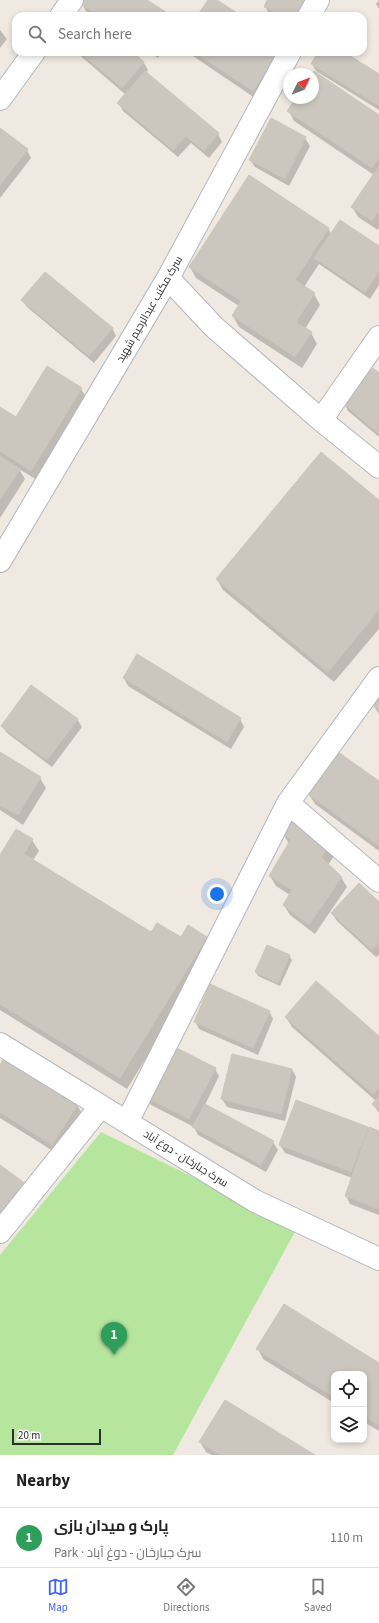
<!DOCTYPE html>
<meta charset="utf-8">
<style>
:root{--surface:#fff;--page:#f2f2f2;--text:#222;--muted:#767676;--line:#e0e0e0;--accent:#4264fb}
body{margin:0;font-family:"Source Sans 3",Cairo,sans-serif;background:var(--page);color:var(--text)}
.controls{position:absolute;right:12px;bottom:12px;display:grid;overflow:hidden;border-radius:8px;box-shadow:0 2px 6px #0003}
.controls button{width:36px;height:36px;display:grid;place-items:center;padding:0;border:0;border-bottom:1px solid var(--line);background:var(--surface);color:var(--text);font:20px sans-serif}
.compass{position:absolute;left:283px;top:68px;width:36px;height:36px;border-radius:50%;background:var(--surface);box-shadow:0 2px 6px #0003;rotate:47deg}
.scale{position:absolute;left:12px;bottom:10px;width:89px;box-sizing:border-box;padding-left:4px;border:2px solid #2e2e2e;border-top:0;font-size:11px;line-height:14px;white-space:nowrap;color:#2e2e2e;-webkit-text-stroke:3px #fff;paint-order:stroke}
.you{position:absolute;left:217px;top:894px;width:14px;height:14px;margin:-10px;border:3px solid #fff;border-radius:50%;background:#1a73e8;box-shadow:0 0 0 6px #1a73e833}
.badge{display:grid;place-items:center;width:26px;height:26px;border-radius:50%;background:var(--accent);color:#fff;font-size:13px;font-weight:700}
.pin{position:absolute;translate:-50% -33px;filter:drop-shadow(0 1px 2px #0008)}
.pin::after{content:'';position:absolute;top:21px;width:14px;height:12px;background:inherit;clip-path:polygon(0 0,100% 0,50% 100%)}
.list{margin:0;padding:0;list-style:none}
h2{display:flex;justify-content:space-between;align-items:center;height:52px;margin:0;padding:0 16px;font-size:17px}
h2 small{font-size:13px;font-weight:400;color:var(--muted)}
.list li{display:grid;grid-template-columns:26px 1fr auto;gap:12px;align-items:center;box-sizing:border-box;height:60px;padding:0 16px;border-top:1px solid var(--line)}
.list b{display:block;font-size:15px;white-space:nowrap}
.list p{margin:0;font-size:13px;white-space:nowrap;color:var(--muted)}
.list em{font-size:13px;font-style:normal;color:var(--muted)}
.icon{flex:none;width:22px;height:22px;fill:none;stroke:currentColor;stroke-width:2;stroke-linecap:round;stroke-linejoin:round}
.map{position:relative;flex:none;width:379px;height:1455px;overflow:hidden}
.search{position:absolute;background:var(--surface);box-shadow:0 2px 6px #0003;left:12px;right:12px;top:12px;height:44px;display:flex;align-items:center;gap:10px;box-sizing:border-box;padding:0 14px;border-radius:12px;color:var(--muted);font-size:15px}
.sheet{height:112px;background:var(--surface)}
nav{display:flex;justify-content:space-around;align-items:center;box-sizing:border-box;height:56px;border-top:1px solid var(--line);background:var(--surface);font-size:11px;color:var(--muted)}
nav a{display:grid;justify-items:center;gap:2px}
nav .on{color:var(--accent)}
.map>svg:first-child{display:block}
</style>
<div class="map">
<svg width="379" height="1455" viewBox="0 0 379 1455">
<rect width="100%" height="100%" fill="#efe9e1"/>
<path fill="#b6e59e" d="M101,1132L297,1228L173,1455H0V1255Z"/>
<path fill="#0003" d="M84,0H145L170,16H93L86,11L82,4Z
M268,0H312L304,16H273L269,14L265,6Z
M379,0V9L376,4Z
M0,30L7,39L0,48Z
M76,52H131L144,63L148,70L146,73L218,134L222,142L209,158L191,143L178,157L123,111L119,103L126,95Z
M149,52H161L158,58Z
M187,52H287L258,100Z
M319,52H342L379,75V110L316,71L312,64Z
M298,98H313L379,116V228L378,230L358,217L352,207L374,175L294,121L289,111Z
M0,129L27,150L31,158L0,198Z
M305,138L310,146L289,186L255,167L250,160Z
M328,228L331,234L379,247V285L370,299L319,264L304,287L314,294L320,305L305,329L311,333L317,344L302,368L239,327L233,316L239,306L196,278L190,267Z
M22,300L112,328L116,336L94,363L27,307Z
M379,375V437L348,411L344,403Z
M81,389L87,399L37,480L19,469L25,479L0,518V408L16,418Z
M379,502V629L334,682L223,590L217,579Z
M124,678L240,719L244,727L231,749L128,686Z
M379,695V714L372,703Z
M77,719L82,727L52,767L7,733L2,726Z
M0,753L40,778L46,788L23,825L0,810Z
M379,782V851L315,804L309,794Z
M294,816L334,856L328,865L341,877L347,887L315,934L290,915L284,905L290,895L276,886L270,876L289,844L284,835Z
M32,840L39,851L33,860L152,933L181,938L206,937L213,949L127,1089L0,1010V857Z
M379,903V955L376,957L337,921L332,913Z
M289,956L292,960L280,986L258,976L256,972Z
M269,1011L273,1019L258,1055L199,1029L195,1021Z
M286,1017L379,1037V1113L373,1104L376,1101L292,1027Z
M0,1066L77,1105L83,1115L58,1154L0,1118Z
M215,1069L219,1076L205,1105L273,1142L278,1150L266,1172L198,1135L194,1127L151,1105L146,1097Z
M292,1069L296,1077L285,1121L227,1107L222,1099Z
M367,1127L369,1131L379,1132V1215L350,1204L346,1196L352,1178L285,1153L280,1145Z
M258,1349L379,1364V1431L364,1422V1374H334V1403L263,1359Z
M200,1442L313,1455H212L206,1452Z"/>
<path fill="#cbc7bf" stroke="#cbc5ba" d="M83,0H147L172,16H99L81,4Z
M208,0H217L242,16H197Z
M267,0H304L296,16H283L264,7Z
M80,52H133L144,62L122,88Z
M194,52H278L253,91Z
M318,52H344L379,74V106L311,64Z
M145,71L219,133L204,151L186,136L173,150L117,103Z
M314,71L379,115V158L372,168L287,111L296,98H313L312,74Z
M271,118L306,137L285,179L249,160Z
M0,128L28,149L0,185Z
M379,166V210L372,221L351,207Z
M249,175L329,228L295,280L315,293L296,322L312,332L295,357L232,316L241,301L189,267Z
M340,220L379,246V271L365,292L314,258Z
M45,272L113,328L89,356L21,300Z
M47,366L82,388L31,471L0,451V407L16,417Z
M373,368L379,373V434L343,403Z
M321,452L379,500V610L328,672L216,579Z
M0,456L20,469L0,500Z
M137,654L241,718L227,742L123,678Z
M31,685L78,719L47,760L1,726Z
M379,694V710L371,703Z
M0,752L41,777L18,815L0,805Z
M338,752L379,781V846L308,794Z
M294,815L329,846L321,857L342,877L309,925L283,905L292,890L269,876L291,839L283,835Z
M16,829L33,839L24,854L151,932L157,923L181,937L188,925L207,937L120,1078L0,1004V855Z
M359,883L379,902V942L372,950L331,913Z
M267,945L290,955L278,983L255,972Z
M316,981L379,1036V1088L373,1094L285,1017Z
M210,984L270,1011L253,1048L194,1022Z
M171,1045L216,1068L189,1119L145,1097Z
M232,1054L292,1069L281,1114L221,1099Z
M4,1058L78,1104L52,1145L0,1112V1065Z
M379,1096V1110L372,1104Z
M296,1100L368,1127L351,1172L279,1145Z
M205,1104L274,1141L261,1165L192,1127Z
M369,1127L379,1131V1209L345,1196Z
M0,1165L30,1187L0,1227Z
M284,1304L379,1363V1425L364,1416V1374H334V1397L256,1349Z
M225,1400L315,1455H221L199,1442Z"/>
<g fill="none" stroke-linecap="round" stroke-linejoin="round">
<g stroke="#b4b7c1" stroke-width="24">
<path id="minor" d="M61,16L72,0
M309,16L318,0
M0,99L34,52
M168,278L214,327L321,420L379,467
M321,420L379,337
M0,561L168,278L290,52
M288,803L379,881
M0,1044L255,1201L379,1259
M127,1122L288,803L379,678
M0,1232L101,1106"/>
</g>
<use href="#minor" stroke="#fff" stroke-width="22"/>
</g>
<g text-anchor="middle" stroke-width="3" stroke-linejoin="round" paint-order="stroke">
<g font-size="11" fill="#2e2e2e" stroke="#fff">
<text transform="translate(149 309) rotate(-60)" y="4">سرک مکتب عبدالرحیم شهید</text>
<text transform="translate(186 1158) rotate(32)" y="4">سرک جبارخان - دوغ آباد</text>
</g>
</g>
</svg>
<div class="controls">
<button><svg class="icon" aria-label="locate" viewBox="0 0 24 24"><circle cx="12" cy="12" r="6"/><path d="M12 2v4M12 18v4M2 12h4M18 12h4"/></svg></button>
<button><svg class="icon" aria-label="layers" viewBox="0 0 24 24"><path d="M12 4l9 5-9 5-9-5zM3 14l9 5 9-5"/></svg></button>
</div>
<svg class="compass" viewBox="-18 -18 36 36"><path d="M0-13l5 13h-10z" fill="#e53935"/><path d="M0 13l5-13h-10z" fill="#767676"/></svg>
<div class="scale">20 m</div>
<div class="you"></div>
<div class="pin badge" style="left:114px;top:1355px;background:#2e9e5b">1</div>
<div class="search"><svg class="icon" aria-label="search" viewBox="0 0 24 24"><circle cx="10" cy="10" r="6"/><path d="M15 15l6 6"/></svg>Search here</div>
</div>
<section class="sheet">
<h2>Nearby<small></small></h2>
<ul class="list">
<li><span class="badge" style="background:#2e9e5b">1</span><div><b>پارک و میدان بازی</b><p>Park · سرک جبارخان - دوغ آباد</p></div><em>110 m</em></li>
</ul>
</section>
<nav>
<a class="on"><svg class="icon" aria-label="map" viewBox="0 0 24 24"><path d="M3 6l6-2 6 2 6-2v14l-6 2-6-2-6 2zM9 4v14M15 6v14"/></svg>Map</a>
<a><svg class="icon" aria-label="directions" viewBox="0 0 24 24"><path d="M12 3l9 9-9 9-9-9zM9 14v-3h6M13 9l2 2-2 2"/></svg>Directions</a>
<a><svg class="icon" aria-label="saved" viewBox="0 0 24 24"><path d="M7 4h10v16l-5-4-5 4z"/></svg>Saved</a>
</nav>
